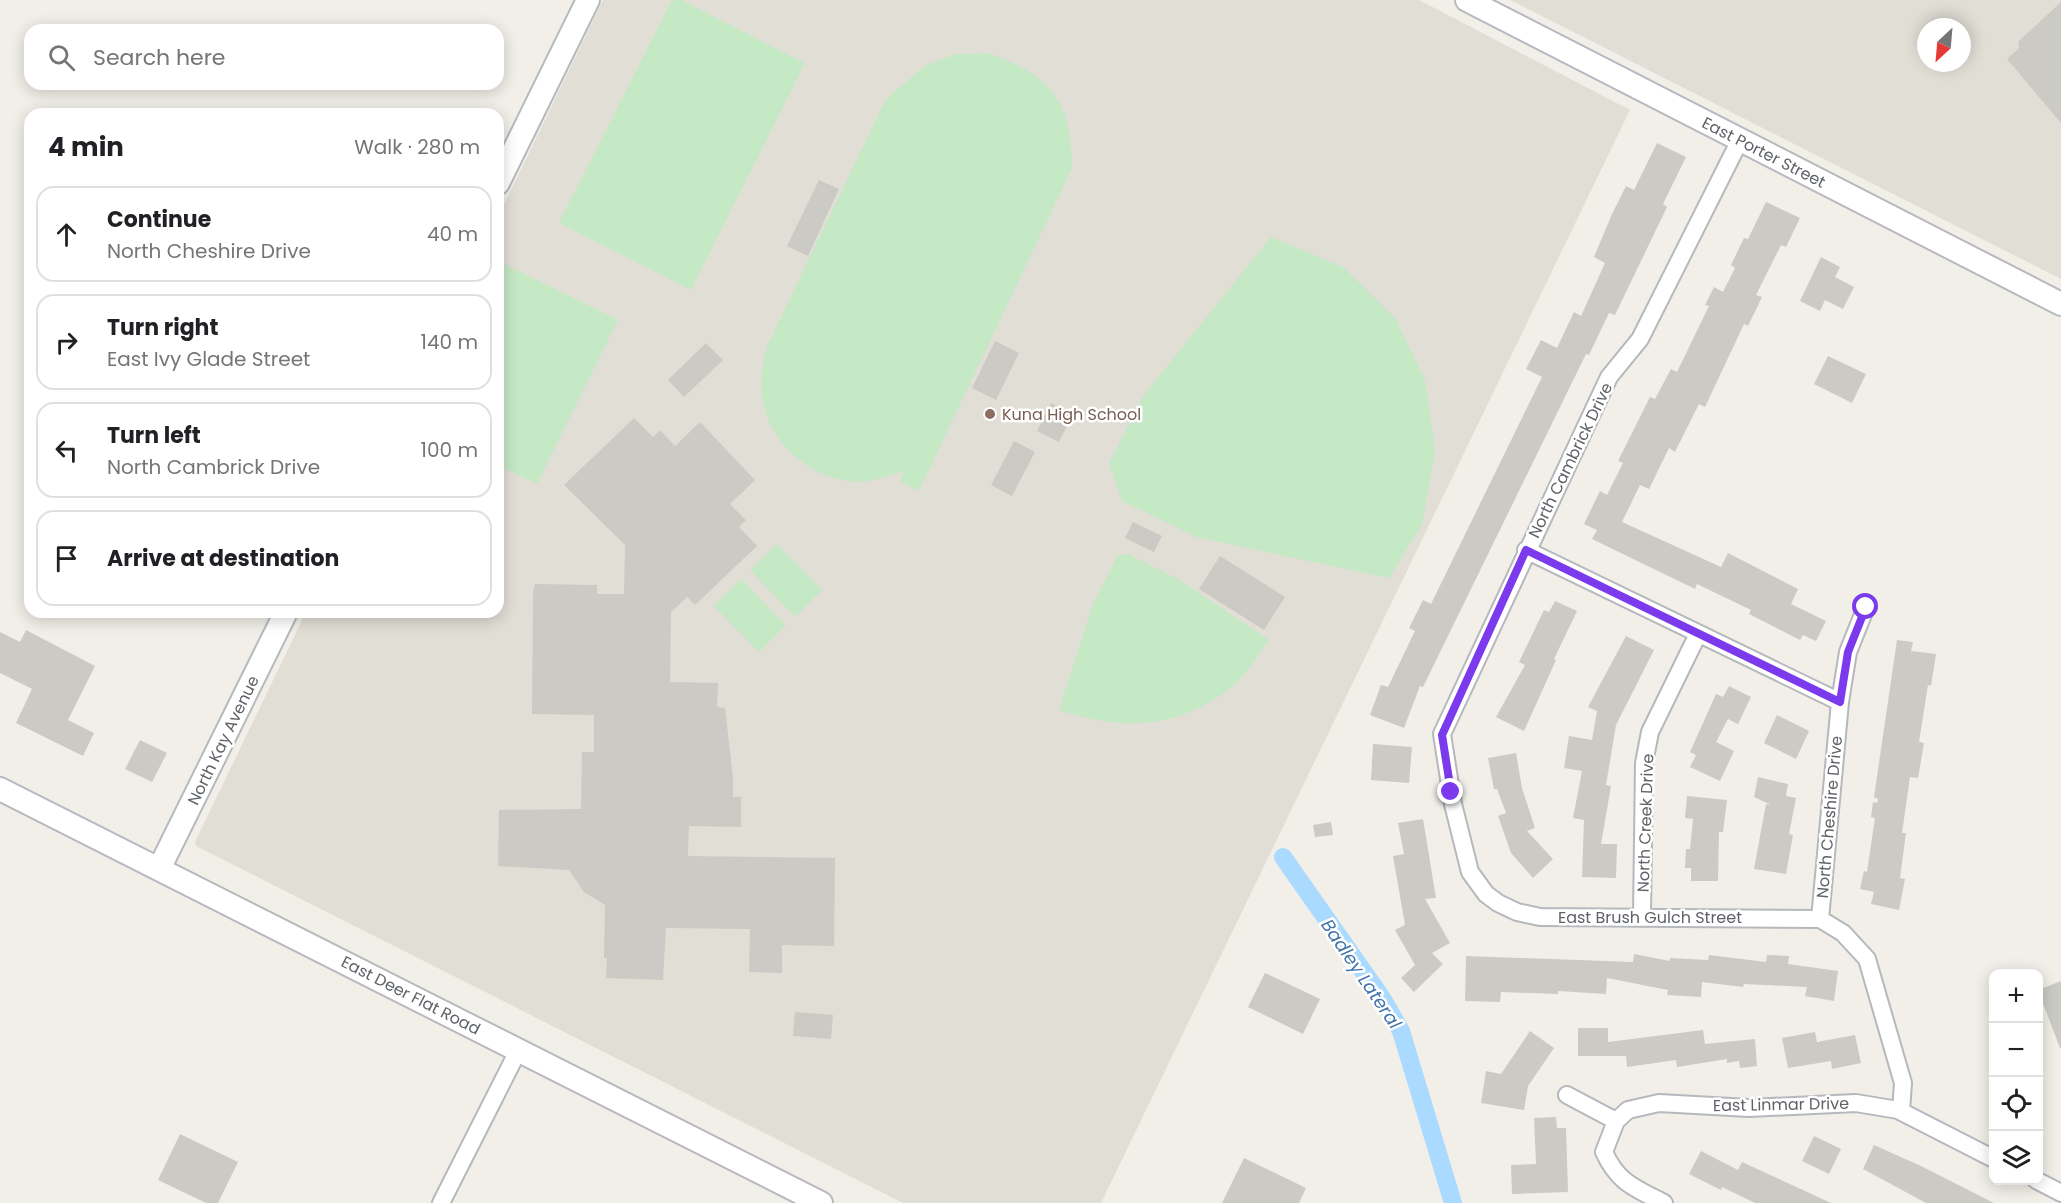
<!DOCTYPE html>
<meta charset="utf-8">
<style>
:root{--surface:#fff;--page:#f6f6f6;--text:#202124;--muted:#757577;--line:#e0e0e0}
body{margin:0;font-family:Poppins,sans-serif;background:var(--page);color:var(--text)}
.controls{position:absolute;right:18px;bottom:18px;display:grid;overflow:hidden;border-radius:12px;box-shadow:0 3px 15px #0003}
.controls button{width:54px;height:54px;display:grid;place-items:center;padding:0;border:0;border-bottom:2px solid var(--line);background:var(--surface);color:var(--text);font:30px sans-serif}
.compass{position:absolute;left:1917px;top:18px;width:54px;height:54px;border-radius:50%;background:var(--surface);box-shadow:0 3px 15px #0003;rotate:206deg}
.stop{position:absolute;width:18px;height:18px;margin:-14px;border:4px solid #7c3aed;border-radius:50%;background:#fff}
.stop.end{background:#7c3aed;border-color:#fff;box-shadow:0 2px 6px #0008}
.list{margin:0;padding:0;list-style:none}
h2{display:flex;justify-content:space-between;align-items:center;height:78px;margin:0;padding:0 24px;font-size:26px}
h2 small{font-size:20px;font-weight:400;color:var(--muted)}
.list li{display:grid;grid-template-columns:39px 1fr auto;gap:18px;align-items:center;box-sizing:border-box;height:96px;margin:0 12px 12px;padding:0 12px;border:2px solid var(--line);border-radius:18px}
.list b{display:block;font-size:22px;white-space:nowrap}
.list p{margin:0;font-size:20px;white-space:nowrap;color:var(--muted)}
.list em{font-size:20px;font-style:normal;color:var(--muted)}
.icon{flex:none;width:33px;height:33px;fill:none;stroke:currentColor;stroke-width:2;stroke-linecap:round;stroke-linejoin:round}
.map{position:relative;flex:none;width:2061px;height:1203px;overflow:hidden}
.search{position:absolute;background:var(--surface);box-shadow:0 3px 15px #0003;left:24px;top:24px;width:480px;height:66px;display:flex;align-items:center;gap:15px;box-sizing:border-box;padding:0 21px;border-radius:18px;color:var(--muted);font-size:22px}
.panel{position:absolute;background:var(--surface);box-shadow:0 3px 15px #0003;left:24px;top:108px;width:480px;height:510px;border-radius:18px}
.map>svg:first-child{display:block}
</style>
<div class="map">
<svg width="2061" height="1203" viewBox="0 0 2061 1203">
<rect width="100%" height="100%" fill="#f1efe8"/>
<path fill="#e1ded6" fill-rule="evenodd" d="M603,0H1419L1630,110L1101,1203H903L196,846L195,842L306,612H498V217Z
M1510,0H2061V279ZM1926,27H1962V63H1926Z"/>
<path fill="#c5e8c5" d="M672,0H681L805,63L691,290L559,223Z
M987,53C1050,73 1072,102 1072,168L919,491L900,481L904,471C893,474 880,479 868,481C823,487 773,450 764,406C759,385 762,366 767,346L886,99L926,65L956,54Z
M1271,237L1343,267L1395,318L1425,380L1435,452L1422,524L1389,578L1196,537L1122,501L1109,464L1143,396Z
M498,261L618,320L537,484L498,465Z
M777,544L822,590L795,617L750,570Z
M1128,554L1178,579L1269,640C1256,658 1244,679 1225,692C1174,730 1117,730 1059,710L1093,604L1118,555Z
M741,579L786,625L759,652L714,606Z"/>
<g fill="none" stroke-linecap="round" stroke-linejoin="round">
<path stroke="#aadaff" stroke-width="18" d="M1283,857L1382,998L1401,1031L1453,1203"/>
</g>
<path fill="#cccac5" d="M2061,2V123L2007,59L2019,48L2018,42Z
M1657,143L1686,157L1663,204L1667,207L1615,315L1609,313L1589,355L1586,354L1423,687L1420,686L1404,728L1370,715L1381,685L1388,687L1415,631L1409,628L1423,600L1431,604L1542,377L1526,369L1541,340L1557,348L1574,312L1581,316L1605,263L1594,257L1612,214L1626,186L1634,190Z
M819,180L839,189L808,256L787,246Z
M1766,202L1800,218L1786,247L1781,245L1756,295L1762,297L1748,326L1744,324L1705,407L1699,404L1675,452L1669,448L1649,489L1640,485L1622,522L1721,567L1728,553L1798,589L1791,604L1826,621L1816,641L1803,635L1800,640L1749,614L1751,610L1697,584L1695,589L1592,539L1597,530L1584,524L1600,491L1607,495L1623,463L1618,461L1650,397L1655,399L1671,369L1677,372L1709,306L1705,305L1714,287L1723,292L1735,268L1731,265L1744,238L1748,239Z
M1821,257L1840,267L1835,277L1854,287L1843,309L1825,300L1820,311L1800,301Z
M995,341L1019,353L996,400L972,388Z
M706,343L723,360L684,397L668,380Z
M1828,356L1866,374L1852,403L1814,384Z
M1051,403L1073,414L1059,442L1037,431Z
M634,418L653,437L660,430L675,446L700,422L755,480L730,504L746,520L739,527L757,546L695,605L687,597L671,612L670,682L718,683L717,707L725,708L733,777V797H741V827L689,826L688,856L835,858L834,946L782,945V973L749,972L750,929L666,928L663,980L606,978L607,958H604L605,905L584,892L569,870L498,866L499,810L581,809L582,752H594V715L532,714L533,593L535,584L597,585V594H624L625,545L564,485Z
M1014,441L1035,452L1012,496L991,485Z
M1133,522L1162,536L1154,552L1125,538Z
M1220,556L1285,597L1264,630L1199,589Z
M1555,601L1577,611L1554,659L1556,660L1524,731L1496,717L1525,665L1519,662L1544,610L1549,612Z
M26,630L95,666L68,720L94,733L83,756L16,723L32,689L0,673V632L20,642Z
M1626,636L1654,650L1616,725L1606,785L1611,786L1601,844H1617L1616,878L1582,877L1584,820L1573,818L1582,771L1564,768L1569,736L1592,740L1597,711L1588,707Z
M1897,640L1913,642L1911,651L1936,654L1931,686L1928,685L1919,742L1924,743L1918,778L1910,777L1902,833H1906L1900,878L1905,879L1899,910L1871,904L1874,892L1860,889L1864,871L1867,872L1875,818L1871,817L1873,802L1877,803L1878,799L1874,797Z
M1729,686L1751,697L1738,724L1728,719L1716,742L1734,751L1720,781L1690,767L1696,755L1690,752L1716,694L1723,697Z
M1777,715L1809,731L1796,759L1764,743Z
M140,740L167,753L152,782L125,769Z
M1373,744L1412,747L1409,783L1371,780Z
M1516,753L1522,788L1535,828L1527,831L1553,859L1533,878L1511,853L1498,816L1506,813L1497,789H1494L1488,758Z
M1758,777L1788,784L1786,796L1796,798L1789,834L1793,835L1786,874L1754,869L1766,804L1771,805L1754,797Z
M1687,796L1727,800L1723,832H1719L1718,881H1691V868H1685L1686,849H1690L1693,819L1685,818Z
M1423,819L1436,898L1425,899L1450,943L1432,953L1443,964L1414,992L1401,978L1415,965L1395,930L1405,925L1393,856L1404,854L1398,823Z
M1331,822L1333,835L1315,837L1313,825Z
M1634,954L1670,961V958L1708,960L1709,955L1766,962L1767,955L1789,956L1788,964L1838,971L1834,1001L1805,996L1807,987L1744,984L1743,987L1702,982L1701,997L1667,995L1668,990L1607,978L1606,994L1558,991V994L1501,992L1500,1002L1465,1001L1466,956L1633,962Z
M1265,973L1320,999L1303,1034L1248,1007Z
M2061,981V1048H2060L2038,990Z
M795,1012L833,1015L831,1039L793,1036Z
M1578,1028H1608V1042L1703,1030L1705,1044L1755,1039L1757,1066L1740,1068L1739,1061L1727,1063V1059L1677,1067L1676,1060L1627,1067L1626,1056H1578Z
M1530,1031L1554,1048L1528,1086L1524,1110L1481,1103L1486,1071L1501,1074Z
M1815,1032L1817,1042L1855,1035L1861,1063L1832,1069L1831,1061L1788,1068L1782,1038Z
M1556,1117L1557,1128H1566L1568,1192L1512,1194L1511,1165L1536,1164L1534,1118Z
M180,1134L238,1162L218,1203H206L158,1180Z
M1814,1136L1841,1149L1829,1174L1802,1161Z
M1874,1145L1921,1166L1994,1203H1926L1863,1169Z
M1701,1151L1738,1170L1742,1162L1831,1203H1755L1722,1187L1721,1190L1689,1174Z
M1244,1158L1306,1188L1299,1203H1222Z"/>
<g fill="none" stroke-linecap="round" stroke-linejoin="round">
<g stroke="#b5b8bc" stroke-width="20">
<path id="street" d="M1740,140L1640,339L1609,377L1442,734L1453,804L1470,872L1486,894L1498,903L1517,912L1540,917L1820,919
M1526,550L1840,702
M1866,607L1848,652L1840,702L1820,919L1843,933L1867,959L1903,1083L1901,1111
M1642,916L1644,763L1650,732L1698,634
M1567,1095L1616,1121L1628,1110L1659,1103L1749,1108L1856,1103L1898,1110L1994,1159
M1616,1121L1604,1152C1618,1183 1635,1188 1664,1203
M2036,1180L2061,1193
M441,1203L519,1049"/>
</g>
<g stroke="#b6babf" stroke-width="26">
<path id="secondary" d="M1467,0L2061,304
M498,183L588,0
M0,789L821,1203
M159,869L286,612"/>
</g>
<use href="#street" stroke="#fff" stroke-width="16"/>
<use href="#secondary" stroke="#fff" stroke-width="22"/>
</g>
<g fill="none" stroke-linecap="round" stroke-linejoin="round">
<path stroke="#7c3aed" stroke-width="8" d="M1451,792L1442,735L1526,550L1840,702L1848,652L1866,607"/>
</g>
<circle fill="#8d6e63" stroke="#fff" stroke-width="2" cx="990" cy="414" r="6"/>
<g text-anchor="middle" stroke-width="5" stroke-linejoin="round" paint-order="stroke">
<g font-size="16" fill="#5f6368" stroke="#fff">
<text transform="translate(1764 152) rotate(27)" y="6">East Porter Street</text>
<text transform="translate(1570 460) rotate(-64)" y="6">North Cambrick Drive</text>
<text transform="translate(223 740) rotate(-64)" y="6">North Kay Avenue</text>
<text transform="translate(1829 817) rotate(-85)" y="6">North Cheshire Drive</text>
<text transform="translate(1645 823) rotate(-88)" y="6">North Creek Drive</text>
<text x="1650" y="923">East Brush Gulch Street</text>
<text transform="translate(411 995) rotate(27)" y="6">East Deer Flat Road</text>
<text transform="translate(1781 1104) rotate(-1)" y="6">East Linmar Drive</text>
</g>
<g font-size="16" fill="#785e54" stroke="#fff" text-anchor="start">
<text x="1002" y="420">Kuna High School</text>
</g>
<g font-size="18" font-style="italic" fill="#4174aa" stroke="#fff">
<text transform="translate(1361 974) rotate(56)" y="6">Badley Lateral</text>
</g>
</g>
</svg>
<div class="controls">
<button>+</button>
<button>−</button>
<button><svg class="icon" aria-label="locate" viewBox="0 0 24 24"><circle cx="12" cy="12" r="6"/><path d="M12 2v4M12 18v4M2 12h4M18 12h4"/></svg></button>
<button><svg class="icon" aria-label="layers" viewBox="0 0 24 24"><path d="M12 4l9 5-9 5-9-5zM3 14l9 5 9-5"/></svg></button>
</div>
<svg class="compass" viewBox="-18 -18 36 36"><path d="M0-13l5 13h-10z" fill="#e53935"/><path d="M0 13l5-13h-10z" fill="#757577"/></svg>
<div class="stop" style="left:1866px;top:607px"></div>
<div class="stop end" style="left:1451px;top:792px"></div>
<div class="search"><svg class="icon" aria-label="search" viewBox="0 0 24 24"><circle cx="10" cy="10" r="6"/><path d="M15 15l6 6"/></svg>Search here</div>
<section class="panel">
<h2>4 min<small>Walk · 280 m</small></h2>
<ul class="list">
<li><svg class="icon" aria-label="ahead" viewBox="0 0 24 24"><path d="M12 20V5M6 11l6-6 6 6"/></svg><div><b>Continue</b><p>North Cheshire Drive</p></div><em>40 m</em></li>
<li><svg class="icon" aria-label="right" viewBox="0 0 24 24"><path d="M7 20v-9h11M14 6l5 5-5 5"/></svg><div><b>Turn right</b><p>East Ivy Glade Street</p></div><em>140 m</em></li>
<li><svg class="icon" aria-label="left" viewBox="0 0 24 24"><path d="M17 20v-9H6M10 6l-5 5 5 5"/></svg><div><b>Turn left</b><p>North Cambrick Drive</p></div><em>100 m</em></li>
<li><svg class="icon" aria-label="arrive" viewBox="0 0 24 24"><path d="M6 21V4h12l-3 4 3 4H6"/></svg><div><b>Arrive at destination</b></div></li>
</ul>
</section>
</div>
